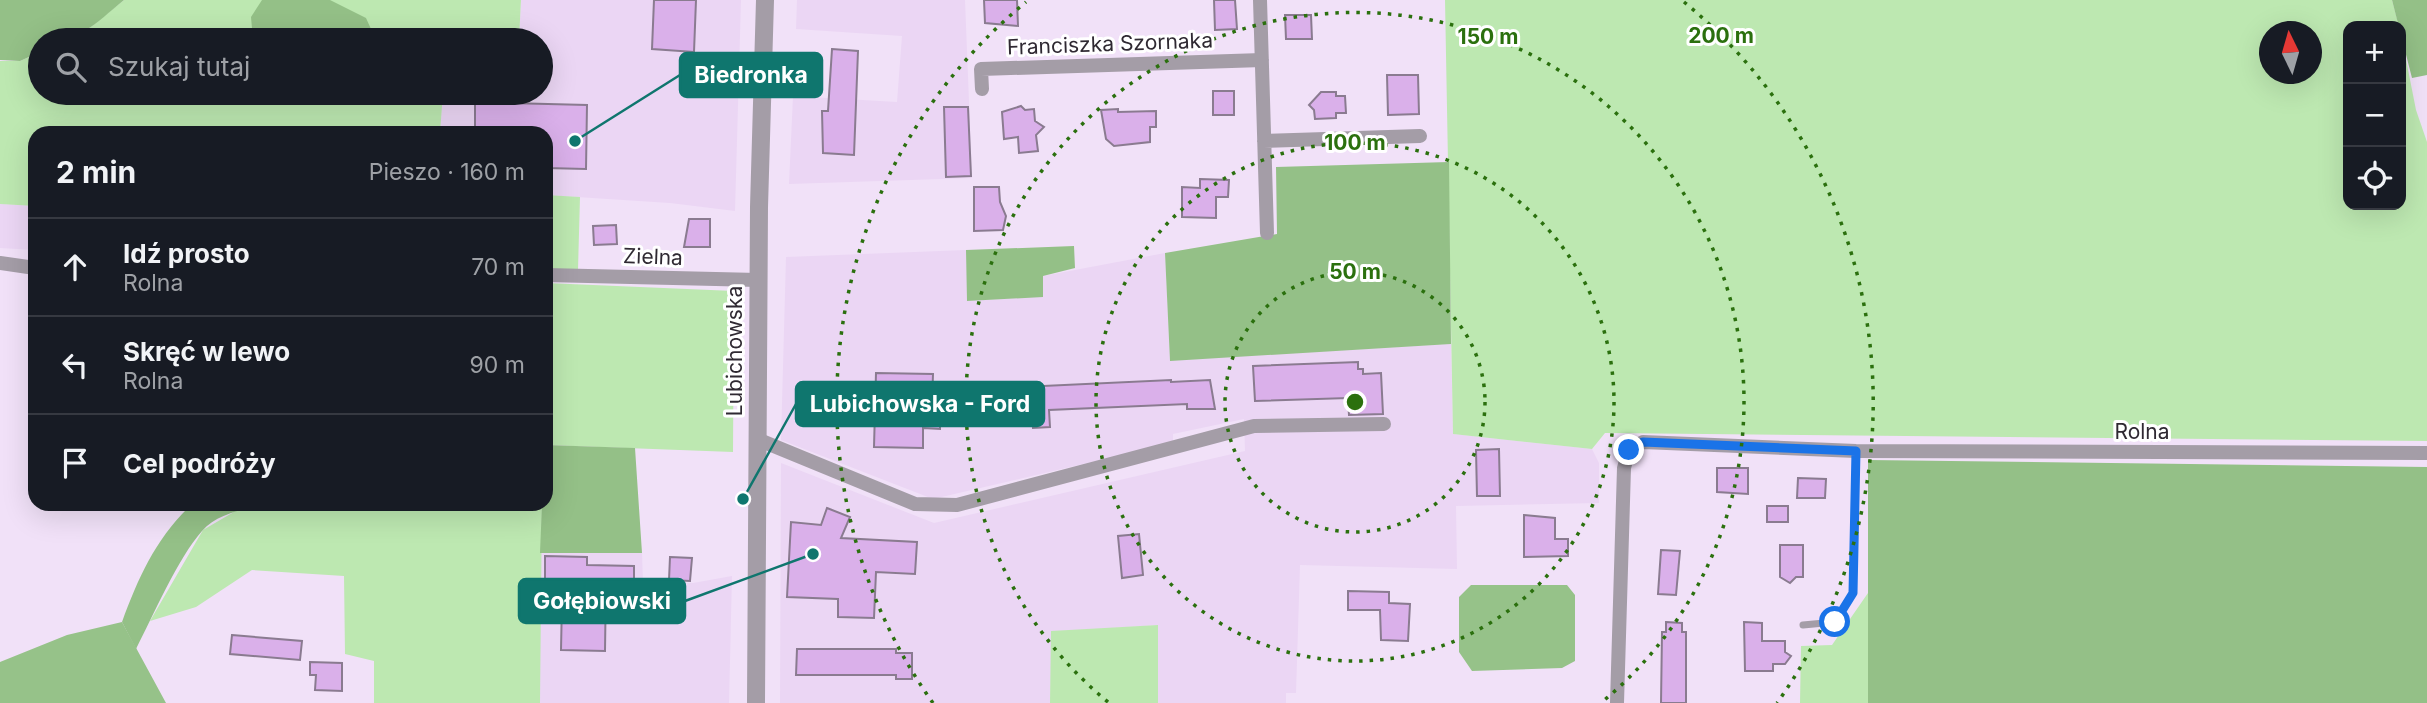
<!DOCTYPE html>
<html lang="pl">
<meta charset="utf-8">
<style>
:root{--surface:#171b24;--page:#242831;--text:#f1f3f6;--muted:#9ea1a6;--line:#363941}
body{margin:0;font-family:Inter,sans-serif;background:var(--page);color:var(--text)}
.controls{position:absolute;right:21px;top:21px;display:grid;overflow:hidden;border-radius:14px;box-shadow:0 7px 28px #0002}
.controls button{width:63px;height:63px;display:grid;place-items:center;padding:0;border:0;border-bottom:2px solid var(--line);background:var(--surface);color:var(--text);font:35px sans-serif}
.compass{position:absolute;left:2259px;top:21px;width:63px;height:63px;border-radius:50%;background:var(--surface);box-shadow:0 7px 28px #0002;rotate:355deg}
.stop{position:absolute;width:21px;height:21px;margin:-16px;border:5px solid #1a73e8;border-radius:50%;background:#fff}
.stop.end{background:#1a73e8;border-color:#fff;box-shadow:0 2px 7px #0008}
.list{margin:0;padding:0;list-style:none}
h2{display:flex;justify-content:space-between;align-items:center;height:91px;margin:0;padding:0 28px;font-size:30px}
h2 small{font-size:23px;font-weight:400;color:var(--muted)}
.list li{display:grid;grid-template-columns:46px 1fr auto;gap:21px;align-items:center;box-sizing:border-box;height:98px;padding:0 28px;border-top:2px solid var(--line)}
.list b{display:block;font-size:26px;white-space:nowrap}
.list p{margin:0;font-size:23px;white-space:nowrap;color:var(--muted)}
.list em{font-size:23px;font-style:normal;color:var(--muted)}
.icon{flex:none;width:38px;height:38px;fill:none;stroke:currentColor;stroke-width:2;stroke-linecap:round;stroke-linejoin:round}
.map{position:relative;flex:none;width:2427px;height:703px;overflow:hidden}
.search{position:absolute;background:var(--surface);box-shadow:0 7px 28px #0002;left:28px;top:28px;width:525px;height:77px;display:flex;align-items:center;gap:18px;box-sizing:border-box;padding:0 24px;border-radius:38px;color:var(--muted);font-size:26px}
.panel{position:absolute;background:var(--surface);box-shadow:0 7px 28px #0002;left:28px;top:126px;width:525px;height:385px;border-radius:21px}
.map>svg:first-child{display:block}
</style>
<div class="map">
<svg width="2427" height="703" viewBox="0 0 2427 703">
<rect width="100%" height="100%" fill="#f1e1f8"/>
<path fill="#ebd6f4" d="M521,0H741L735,211L670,203L546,195V133H440L443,93H541V40H519Z
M797,0H965L972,178L789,184L793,96L897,102L902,36L796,29Z
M0,204L35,206V250L0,248Z
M966,250L968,301L1043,296V276L1165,253L1170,360L1451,344L1453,434L1592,449L1599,463V503L1456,506L1457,569L1300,565L1296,693H1286V703H1158V625L1052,632L1050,703H780L781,463L934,523L1245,451L1244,419L1173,434V443L933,499L781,440L786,257Z
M540,553H642L643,582L693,583L732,576L729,703H540Z"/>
<path fill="#bde8b1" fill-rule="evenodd" d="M124,0H521L519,40H67L83,33Z
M1445,0H2392L2399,26H2348V205H2401V34L2416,110L2427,142V441L1605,433L1592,449L1453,434ZM2270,32H2312V74H2270Z
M40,52V93H443L440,133H35V206L0,204V61H20Z
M546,195L580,197L578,270L546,269Z
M546,283L734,291L733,452L546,445Z
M272,504H542L540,703H374V661L345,654L344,576L252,570L196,607L150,621L203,530L239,509Z
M1868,593V703H1800L1801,646L1832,645Z
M1158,625V703H1050L1051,631Z"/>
<path fill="#94c087" d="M0,0H124C92,26 84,40 40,40V52L20,61L0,60Z
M262,0H330L366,18L376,40H253L251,17Z
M2392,0H2427V75L2412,78Z
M1449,162L1451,344L1170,361L1165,253L1277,234L1276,167Z
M1074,246L1075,268L1043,276V297L967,301L966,250Z
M546,445L635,448L642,553H540L542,504H546Z
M1868,460L2427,467V703H1868Z
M192,504H272C248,508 219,512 202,531C178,558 153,616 136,649L122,622C139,576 156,538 192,504Z"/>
<path fill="#96c289" d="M1471,585H1567L1575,595V661L1562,668L1472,671L1459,652V597Z
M122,622L166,703H0V662L67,635Z"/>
<path fill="#dab0ea" stroke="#8a7b90" stroke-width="2" d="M654,0H696L694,52L652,49Z
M984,0H1017L1018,26L985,23Z
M1214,0H1235L1237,29L1215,30Z
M1285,15H1311L1312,39H1286Z
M832,49L858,51L854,155L823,153L822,111H828Z
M1387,75H1418L1419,114L1388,115Z
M1213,91H1234V115H1213Z
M1321,92H1336V96H1345L1346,113H1336V118L1315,119L1314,110L1309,105Z
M475,102L587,105L586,169L546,168V133H475Z
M1021,106L1025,110L1034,109L1035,121L1044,127L1036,135L1038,151L1019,153L1018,137L1004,139L1002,112Z
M944,107H968L971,176L946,177Z
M1118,109V112L1156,111V127H1150V142L1114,146L1106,139L1101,110Z
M1200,179L1229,180L1228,197H1216V218L1182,217V187L1200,188Z
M974,187H999L1000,202L1006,216L1003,230L974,231Z
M689,219H710V247H684Z
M616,225L617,244L594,245L593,226Z
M1358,362V369H1363V374L1381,373L1383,414L1349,415L1348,398L1255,401L1253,366Z
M876,373L933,374L932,405H940V429L923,428V448L874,447Z
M1171,380V382L1210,380L1215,409H1187V404L1049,410L1050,427L1033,428L1032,411L998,413L997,388Z
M1499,449L1500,496H1477L1476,450Z
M1717,468H1748V494L1717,492Z
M1798,478L1826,479L1825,498H1797Z
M1767,506H1788V522H1767Z
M827,508L850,517L841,538L917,542L915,574L876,572L874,618L838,617V599L787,597L791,522L821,525Z
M1524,515L1555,518V539H1568V556L1524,557Z
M1139,534L1143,575L1122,578L1118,536Z
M1780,545H1803V577H1796L1790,583L1780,577Z
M1661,550L1680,551L1676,595L1658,594Z
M545,556L587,557V565L634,566V580L606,579L605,651L561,650L562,601L540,600L542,584H545Z
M670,557L692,558L690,581L669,580Z
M1348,591L1389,592V603L1410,604L1408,641L1381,640L1380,610H1348Z
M1666,622L1682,623V632H1686V703H1661L1662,632H1666Z
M1744,622L1762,623V641H1785V652L1791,656L1785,664H1773V671H1745Z
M232,635L302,641L300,660L230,654Z
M797,649H896V653H912V679H896V675H796Z
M310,662L342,663V691L315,690L316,675H310Z"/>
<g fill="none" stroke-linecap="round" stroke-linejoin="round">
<path stroke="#a49da7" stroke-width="7" d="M1803,625L1835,622L1853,593L1856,451"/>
<path stroke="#a49da7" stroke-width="14" d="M1260,0L1267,233
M982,89L981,69L1262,60
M1264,141L1420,136
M0,263L35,268
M546,275L758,280
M757,439L915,504L957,505L1254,426L1384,424
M1617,703L1624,468L1629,450L1643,442L1856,451L2427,453"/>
<path stroke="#a49da7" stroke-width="18" d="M756,703L759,207L765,0"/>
</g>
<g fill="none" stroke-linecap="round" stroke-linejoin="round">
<path stroke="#1a73e8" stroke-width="9" d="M1629,450L1643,442L1856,451L1853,593L1835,622"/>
</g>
<g fill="none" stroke="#2b700e" stroke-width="3.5" stroke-dasharray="3.5 7">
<circle cx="1355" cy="402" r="130"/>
<circle cx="1355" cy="402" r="259"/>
<path d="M1108 702A389 389 0 1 1 1602 702"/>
<path d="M933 703A518 518 0 0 1 1026 2M1684 2A518 518 0 0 1 1777 703"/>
</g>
<g text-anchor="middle" stroke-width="6" stroke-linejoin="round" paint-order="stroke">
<g font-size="21" fill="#2f2932" stroke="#fff">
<text transform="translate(1110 44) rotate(-2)" y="7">Franciszka Szornaka</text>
<text transform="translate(653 257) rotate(2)" y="7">Zielna</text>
<text transform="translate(735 351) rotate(-90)" y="7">Lubichowska</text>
<text x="2142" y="439">Rolna</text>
</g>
</g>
<circle cx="1355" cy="402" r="10" fill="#2b700e" stroke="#fff" stroke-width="3.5"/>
<g font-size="21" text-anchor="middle" font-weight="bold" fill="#2b700e" stroke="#fff" stroke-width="6" stroke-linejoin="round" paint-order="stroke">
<text x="1721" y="43">200 m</text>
<text x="1488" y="44">150 m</text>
<text x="1355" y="150">100 m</text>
<text x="1355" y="279">50 m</text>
</g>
<path fill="none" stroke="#0f766e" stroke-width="2.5" d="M575 141L680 75M743 499L796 404M813 554L685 601"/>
<g fill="#0f766e" stroke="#fff" stroke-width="2.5">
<circle cx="575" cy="141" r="7"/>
<circle cx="743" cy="499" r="7"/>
<circle cx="813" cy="554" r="7"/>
</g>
<g fill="#0f766e" stroke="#0f766e" stroke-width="2.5">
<rect x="680" y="53" width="142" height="44" rx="7"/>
<rect x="796" y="382" width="248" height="44" rx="7"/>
<rect x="519" y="579" width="166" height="44" rx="7"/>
</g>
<g font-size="23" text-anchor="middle" font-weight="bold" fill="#fff">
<text x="751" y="83">Biedronka</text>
<text x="920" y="412">Lubichowska - Ford</text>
<text x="602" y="609">Gołębiowski</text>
</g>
</svg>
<div class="controls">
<button>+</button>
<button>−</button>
<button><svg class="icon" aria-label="locate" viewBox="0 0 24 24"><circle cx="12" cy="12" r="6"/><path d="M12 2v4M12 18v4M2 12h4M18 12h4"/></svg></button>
</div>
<svg class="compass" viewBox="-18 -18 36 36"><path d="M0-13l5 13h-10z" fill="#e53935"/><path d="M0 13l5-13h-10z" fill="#9ea1a6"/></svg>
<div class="stop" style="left:1835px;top:622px"></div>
<div class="stop end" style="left:1629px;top:450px"></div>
<div class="search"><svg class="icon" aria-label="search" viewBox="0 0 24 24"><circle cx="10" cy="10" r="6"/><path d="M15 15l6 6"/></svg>Szukaj tutaj</div>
<section class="panel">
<h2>2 min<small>Pieszo · 160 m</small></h2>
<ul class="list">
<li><svg class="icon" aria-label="ahead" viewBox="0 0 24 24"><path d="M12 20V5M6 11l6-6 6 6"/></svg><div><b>Idź prosto</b><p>Rolna</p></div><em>70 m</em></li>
<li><svg class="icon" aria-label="left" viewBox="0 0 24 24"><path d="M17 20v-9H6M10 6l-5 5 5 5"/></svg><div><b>Skręć w lewo</b><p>Rolna</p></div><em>90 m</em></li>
<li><svg class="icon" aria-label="arrive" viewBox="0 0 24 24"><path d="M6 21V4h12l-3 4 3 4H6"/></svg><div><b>Cel podróży</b></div></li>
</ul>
</section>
</div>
